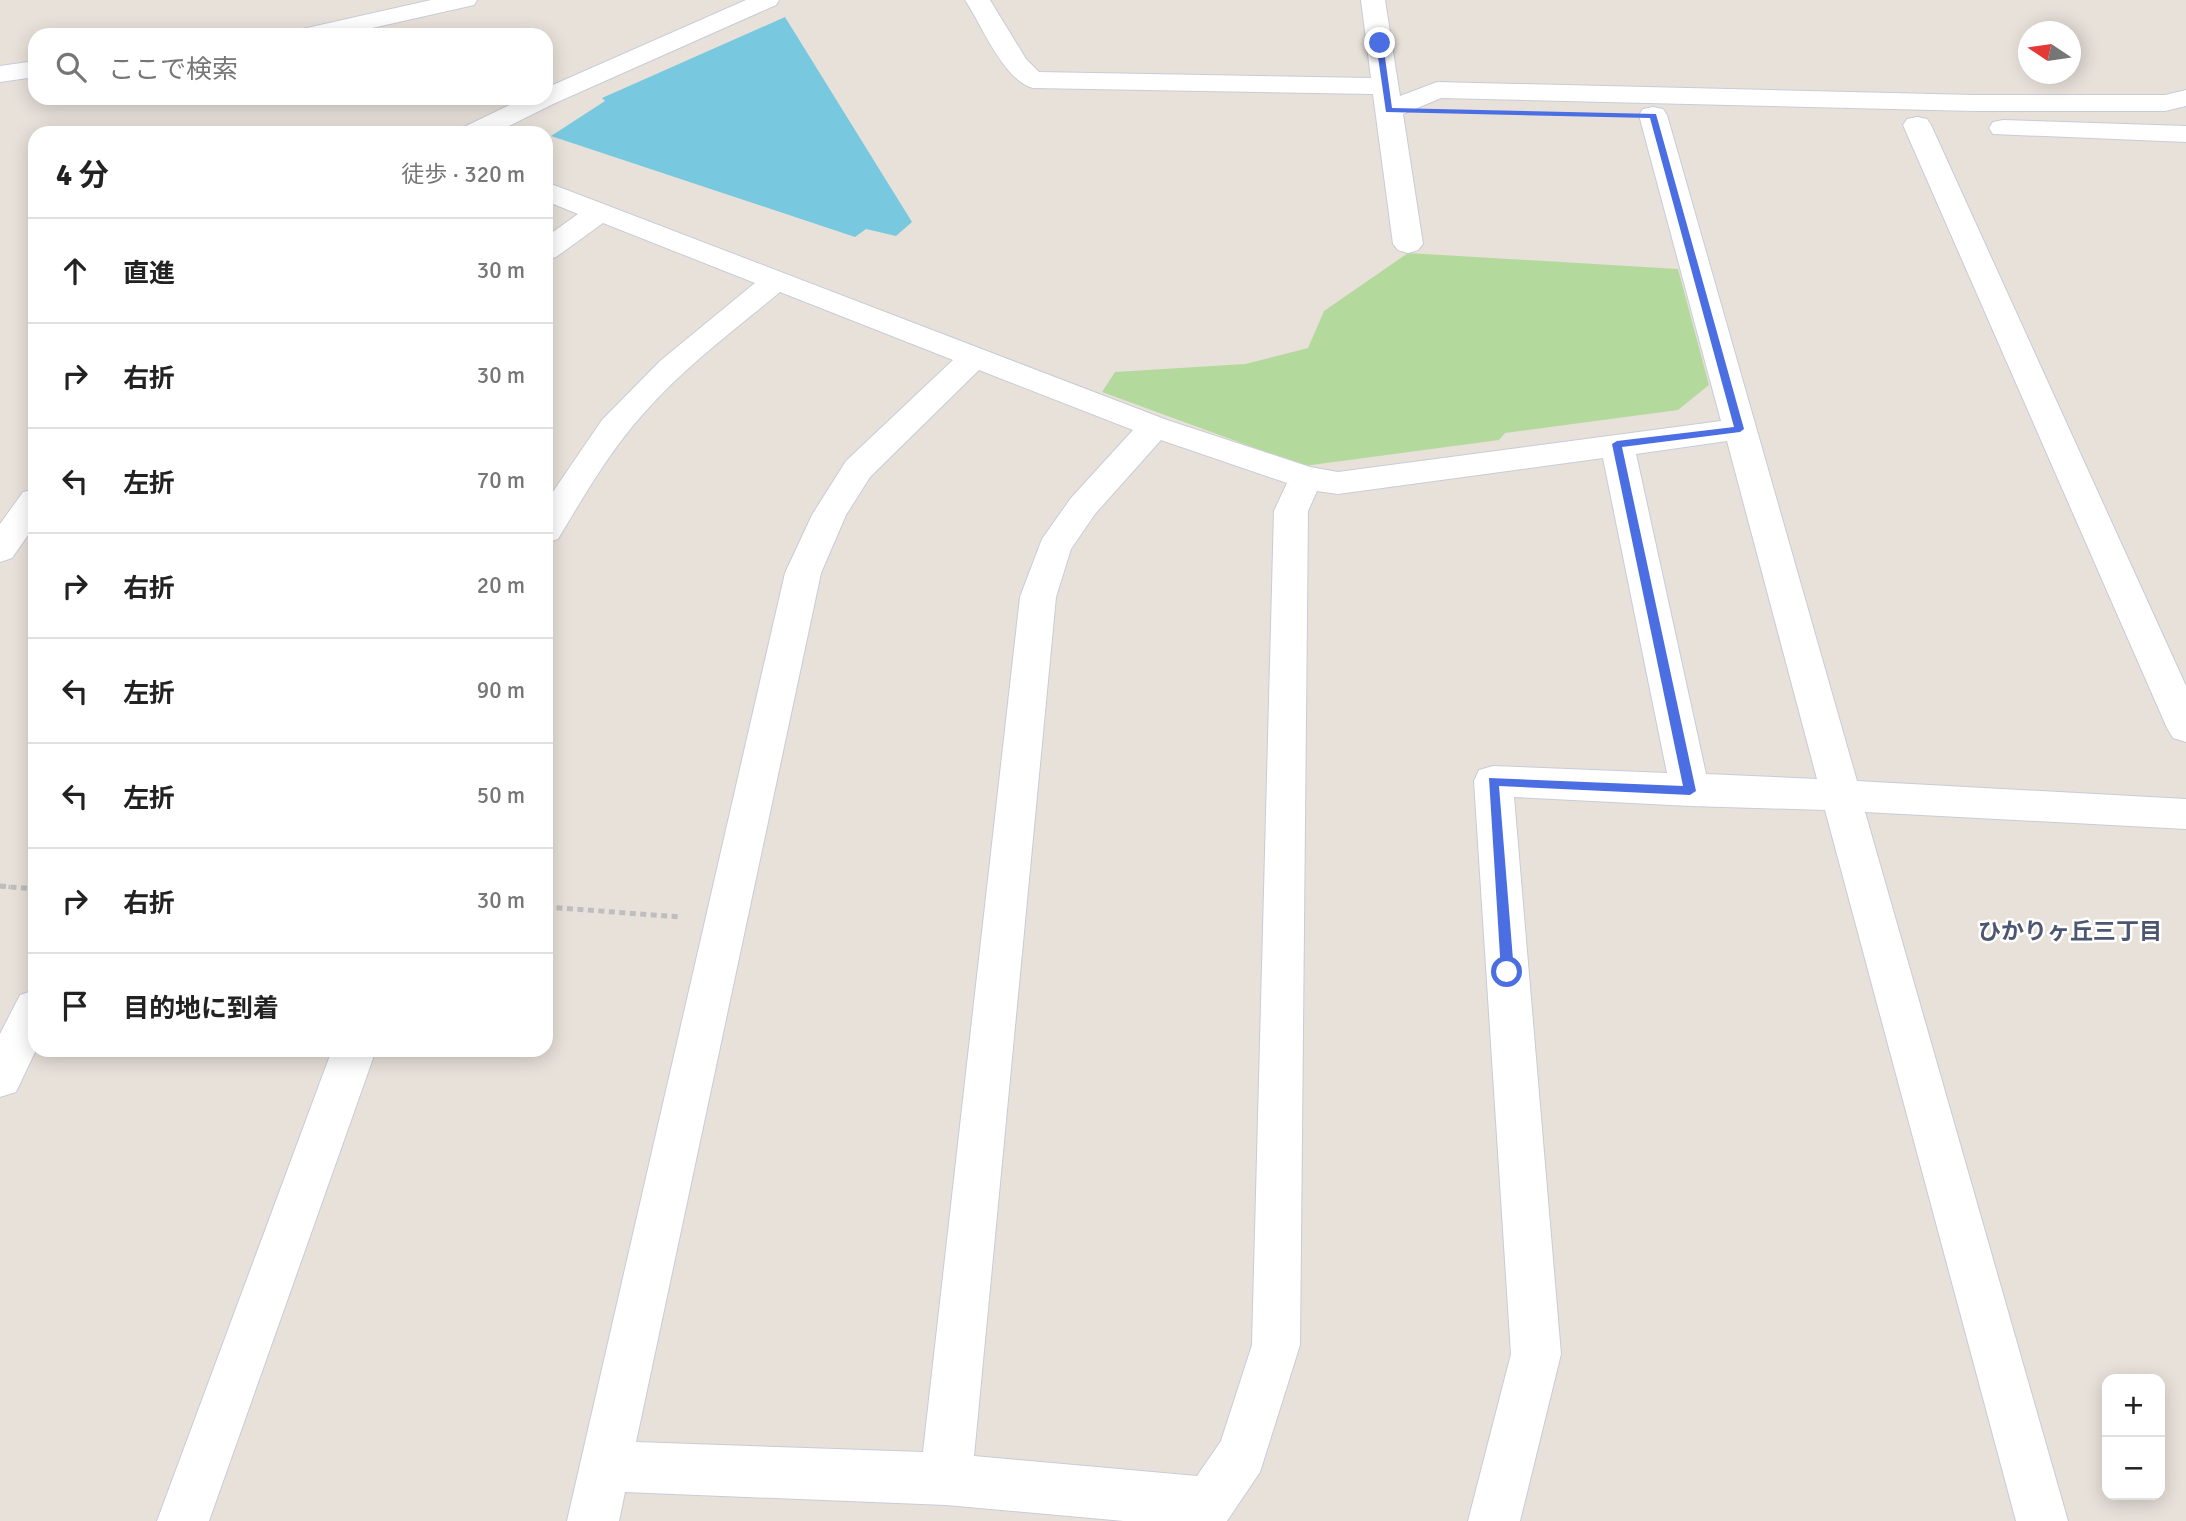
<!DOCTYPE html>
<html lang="ja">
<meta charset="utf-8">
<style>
:root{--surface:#fff;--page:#f6f6f6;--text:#222;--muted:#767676;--line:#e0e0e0}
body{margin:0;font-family:Signika,"Noto Sans JP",sans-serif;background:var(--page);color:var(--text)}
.controls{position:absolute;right:21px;bottom:21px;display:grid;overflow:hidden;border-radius:14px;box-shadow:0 4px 18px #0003}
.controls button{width:63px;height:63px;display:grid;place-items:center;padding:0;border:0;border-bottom:2px solid var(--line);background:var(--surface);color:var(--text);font:35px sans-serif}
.compass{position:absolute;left:2018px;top:21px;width:63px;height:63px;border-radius:50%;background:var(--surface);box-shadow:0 4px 18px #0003;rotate:283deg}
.stop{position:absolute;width:21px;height:21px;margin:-16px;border:5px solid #4b6fe3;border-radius:50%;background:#fff}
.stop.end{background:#4b6fe3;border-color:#fff;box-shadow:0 2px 7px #0008}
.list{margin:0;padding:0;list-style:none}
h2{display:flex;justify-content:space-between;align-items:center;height:91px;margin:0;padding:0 28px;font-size:30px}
h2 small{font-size:23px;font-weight:400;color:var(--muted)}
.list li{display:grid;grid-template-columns:46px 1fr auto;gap:21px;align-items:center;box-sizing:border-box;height:105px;padding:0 28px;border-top:2px solid var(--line)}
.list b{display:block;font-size:26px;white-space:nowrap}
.list em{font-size:23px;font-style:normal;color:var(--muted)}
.icon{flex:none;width:38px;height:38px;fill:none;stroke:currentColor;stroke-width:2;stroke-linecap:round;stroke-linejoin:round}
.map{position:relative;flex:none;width:2186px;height:1521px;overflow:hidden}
.search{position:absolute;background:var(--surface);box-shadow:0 4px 18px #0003;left:28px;top:28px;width:525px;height:77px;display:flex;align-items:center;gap:18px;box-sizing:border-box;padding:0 24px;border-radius:21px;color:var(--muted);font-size:26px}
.panel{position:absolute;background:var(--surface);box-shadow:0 4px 18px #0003;left:28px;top:126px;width:525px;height:931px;border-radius:21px}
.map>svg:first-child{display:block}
</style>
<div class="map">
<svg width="2186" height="1521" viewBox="0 0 2186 1521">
<rect width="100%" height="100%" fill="#e8e1da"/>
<path fill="#b4d99c" d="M1408,253L1678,269L1709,385L1678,410L1505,433L1499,440L1304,466L1102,392L1115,372L1245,364L1308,348L1324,311Z"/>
<path fill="#78c9df" d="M785,17L912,222L896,236L866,229L855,237L551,136L605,101L602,98Z"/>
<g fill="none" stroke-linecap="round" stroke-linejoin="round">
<g stroke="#c8ccd7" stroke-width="2">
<path id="street" d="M431,0H477L474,5L341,35H294L298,30Z
M965,0H990L1026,59L1039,72L1371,78L1361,0H1385L1400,96L1437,82L1974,95H2165L2186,90V106L2165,111H1974L1441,98L1403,114L1423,244L1418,250L1408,253L1398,250L1393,244L1373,94L1033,88C1003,80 982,25 965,0Z
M35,61V77L0,82V66Z
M1653,107L1663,109L1667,115L1857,781L2186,799V829L1865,812L2068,1521H2016L1825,810L1690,806L1514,797L1561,1354L1520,1521H1468L1511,1354L1474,781L1479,770L1493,766L1667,773L1603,458L1338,494L1317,491L1308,511L1300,1345L1260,1472L1227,1521H1124L946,1505L625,1492L619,1521H567L785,573L812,515L846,461L953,360L780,292C733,331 683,368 643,414C609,452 584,496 558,539L546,543V502L602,420L660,361L755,283L603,223L556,257L546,260V237L578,214L546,201V182L1167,420L1310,467L1338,472L1721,421L1639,115L1643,109ZM979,370L1133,430L1071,498L1042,539L1020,597L923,1452L636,1442L821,573L846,515L870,477ZM1161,440L1287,483L1274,511L1252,1345L1221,1441L1197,1476L974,1456L1056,597L1071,549L1095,514ZM1727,441L1817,779L1706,774L1636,454Z
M1917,117L1927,119L1931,125L2186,686V742L2173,738L2167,728L1903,125L1907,119Z
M2003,120L2186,126V142L1993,134L1989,128L1993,122Z
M35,990L36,1050L16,1092L0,1097V1034L20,995Z
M332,1050H376L209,1521H157Z"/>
</g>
<g stroke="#c8ccd7" stroke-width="2">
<path id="secondary" d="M746,0H779L776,5L553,104L495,133H460L464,127L524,98H546V88Z
M35,489V525L12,558L0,562V524L23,492Z"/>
</g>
<path stroke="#bebebe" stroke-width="4.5" stroke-dasharray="5 3.5" stroke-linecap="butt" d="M0,886L10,887"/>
<path stroke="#bebebe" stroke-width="5" stroke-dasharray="6 4.5" stroke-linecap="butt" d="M0,886L35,889
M546,907L681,917"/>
<use href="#street" fill="#fff" fill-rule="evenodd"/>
<use href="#secondary" fill="#fff" fill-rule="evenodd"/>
</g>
<path fill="#4b6fe3" d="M1380,41L1383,43L1392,108L1656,114L1744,429L1740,432L1622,447L1696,791L1690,795L1499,786L1514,972L1507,977L1501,972L1489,778L1683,786L1612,444L1617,441L1734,427L1650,118L1386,112L1376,43Z"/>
<g text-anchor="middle" stroke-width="5" stroke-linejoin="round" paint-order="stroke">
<g font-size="23" font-weight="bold" fill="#4d5671" stroke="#fff">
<text x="2070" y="939">ひかりヶ丘三丁目</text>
</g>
</g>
</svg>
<div class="controls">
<button>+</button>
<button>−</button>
</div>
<svg class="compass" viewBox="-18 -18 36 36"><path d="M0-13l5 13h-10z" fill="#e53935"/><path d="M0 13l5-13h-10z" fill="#767676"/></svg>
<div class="stop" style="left:1507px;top:972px"></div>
<div class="stop end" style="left:1380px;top:43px"></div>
<div class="search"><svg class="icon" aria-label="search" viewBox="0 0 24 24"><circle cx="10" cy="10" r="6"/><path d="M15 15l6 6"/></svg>ここで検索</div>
<section class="panel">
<h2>4 分<small>徒歩 · 320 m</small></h2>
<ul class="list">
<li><svg class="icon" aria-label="ahead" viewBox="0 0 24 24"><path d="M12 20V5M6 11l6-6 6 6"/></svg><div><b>直進</b></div><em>30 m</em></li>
<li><svg class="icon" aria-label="right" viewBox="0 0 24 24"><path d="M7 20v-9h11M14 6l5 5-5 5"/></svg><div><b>右折</b></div><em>30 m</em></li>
<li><svg class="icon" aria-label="left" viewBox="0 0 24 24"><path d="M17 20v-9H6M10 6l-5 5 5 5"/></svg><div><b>左折</b></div><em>70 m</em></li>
<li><svg class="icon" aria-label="right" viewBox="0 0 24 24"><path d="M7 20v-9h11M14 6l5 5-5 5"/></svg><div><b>右折</b></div><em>20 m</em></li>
<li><svg class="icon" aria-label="left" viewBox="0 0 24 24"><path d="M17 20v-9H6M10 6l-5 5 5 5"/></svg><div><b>左折</b></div><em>90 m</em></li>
<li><svg class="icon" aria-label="left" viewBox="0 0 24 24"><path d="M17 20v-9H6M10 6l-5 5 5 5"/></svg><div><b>左折</b></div><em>50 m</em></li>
<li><svg class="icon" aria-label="right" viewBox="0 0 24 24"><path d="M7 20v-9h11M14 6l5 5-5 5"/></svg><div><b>右折</b></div><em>30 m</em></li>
<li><svg class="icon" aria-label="arrive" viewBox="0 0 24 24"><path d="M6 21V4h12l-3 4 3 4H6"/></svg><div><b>目的地に到着</b></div></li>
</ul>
</section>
</div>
